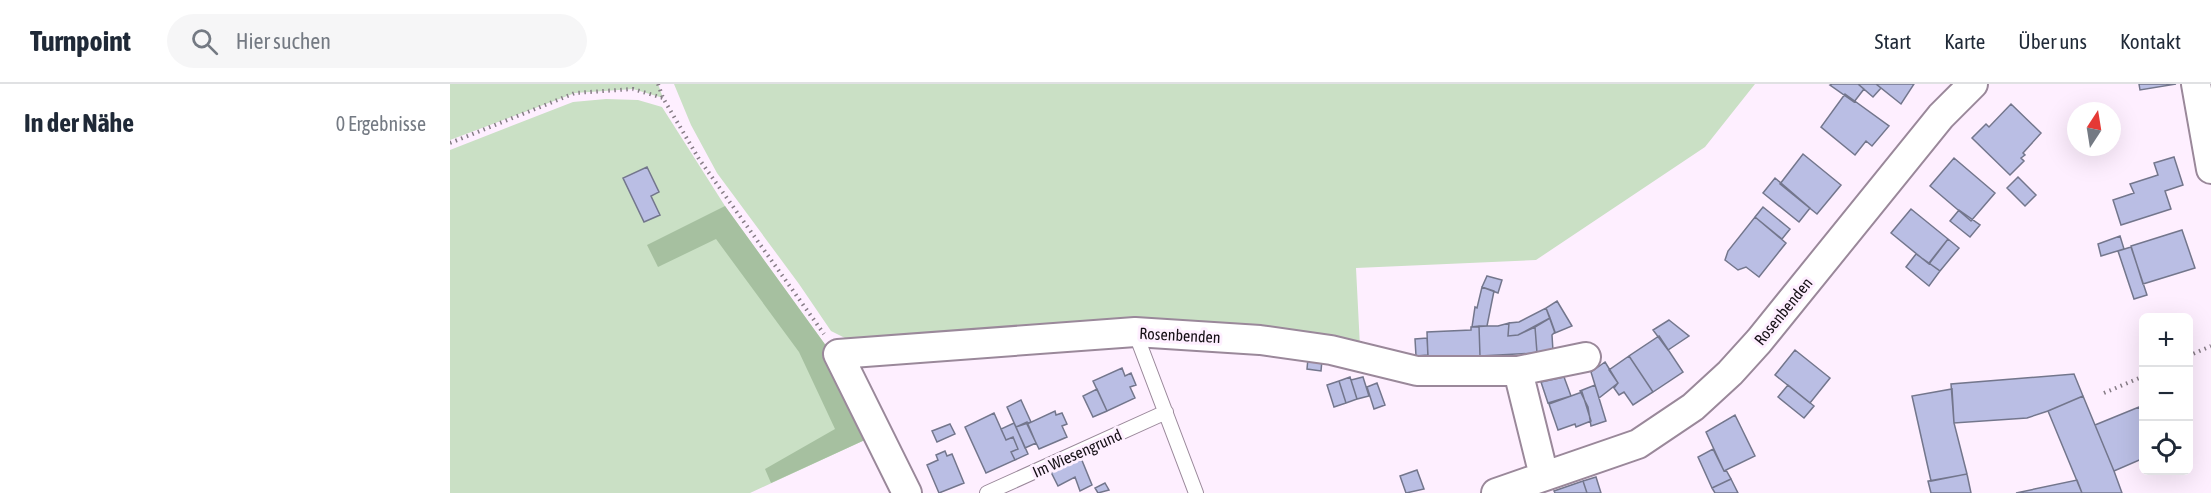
<!DOCTYPE html>
<html lang="de">
<meta charset="utf-8">
<style>
:root{--surface:#fff;--page:#f6f6f7;--text:#1f2937;--muted:#747a83;--line:#e0e1e3}
body{margin:0;font-family:"Asap Condensed",sans-serif;background:var(--page);color:var(--text)}
.controls{position:absolute;right:18px;bottom:18px;display:grid;overflow:hidden;border-radius:9px;box-shadow:0 6px 24px #0002}
.controls button{width:54px;height:54px;display:grid;place-items:center;padding:0;border:0;border-bottom:2px solid var(--line);background:var(--surface);color:var(--text);font:30px sans-serif}
.compass{position:absolute;left:1617px;top:18px;width:54px;height:54px;border-radius:50%;background:var(--surface);box-shadow:0 6px 24px #0002;rotate:12deg}
.list{margin:0;padding:0;list-style:none}
h2{display:flex;justify-content:space-between;align-items:center;height:78px;margin:0;padding:0 24px;font-size:26px}
h2 small{font-size:20px;font-weight:400;color:var(--muted)}
.icon{flex:none;width:33px;height:33px;fill:none;stroke:currentColor;stroke-width:2;stroke-linecap:round;stroke-linejoin:round}
.map{position:relative;flex:none;width:1761px;height:409px;overflow:hidden}
header{display:flex;align-items:center;gap:36px;box-sizing:border-box;height:84px;padding:0 30px;background:var(--surface);border-bottom:2px solid var(--line)}
header strong{font-size:28px}
nav{display:flex;gap:33px;margin-inline-start:auto;font-size:21px}
.search{width:420px;height:54px;background:var(--page);display:flex;align-items:center;gap:15px;box-sizing:border-box;padding:0 21px;border-radius:33px;color:var(--muted);font-size:22px}
main{display:flex}
aside{flex:1;background:var(--surface)}
.map>svg:first-child{display:block}
</style>
<header>
<strong>Turnpoint</strong>
<div class="search"><svg class="icon" aria-label="search" viewBox="0 0 24 24"><circle cx="10" cy="10" r="6"/><path d="M15 15l6 6"/></svg>Hier suchen</div>
<nav><a>Start</a><a>Karte</a><a>Über uns</a><a>Kontakt</a></nav>
</header>
<main>
<aside>
<h2>In der Nähe<small>0 Ergebnisse</small></h2>
<ul class="list">
</ul>
</aside>
<div class="map">
<svg width="1761" height="409" viewBox="0 0 1761 409">
<rect width="100%" height="100%" fill="#feefff"/>
<path fill="#cae0c5" d="M0,0H208L213,14L183,5L125,9L0,56Z
M224,0H1305L1255,63L1086,176L906,184L910,263L405,259L381,247L349,200L267,89L241,41Z
M156,15L188,16L212,23L275,122L382,270L417,355L300,409H0V66L123,18Z"/>
<path fill="#a6c0a0" d="M275,122L382,270L417,355L321,399L315,385L385,345L349,268L266,155L208,183L197,161Z"/>
<path fill="#babee4" stroke="#73768c" stroke-width="1.5" d="M1382,0H1408L1414,5L1404,18L1380,1Z
M1408,0H1426L1431,4L1423,13Z
M1426,0H1464L1451,20Z
M1689,0H1726L1690,6Z
M1395,10L1439,42L1422,62L1416,57L1405,71L1371,43Z
M1561,20L1591,49L1573,69L1575,71L1571,74L1574,77L1560,91L1522,54L1536,40L1539,43Z
M1353,70L1391,101L1367,130L1330,100Z
M1724,73L1733,101L1715,107L1721,125L1671,141L1663,116L1684,109L1680,100L1708,91L1704,79Z
M1504,74L1545,109L1521,137L1480,102Z
M197,83L209,108L201,112L210,131L194,138L173,94Z
M1568,93L1586,111L1575,122L1557,104Z
M1325,94L1360,124L1349,138L1313,109Z
M1313,123L1340,145L1332,155L1305,133Z
M1461,125L1498,155L1479,180L1441,149Z
M1509,126L1530,141L1520,153L1500,137Z
M1305,133L1336,159L1309,193L1296,183L1288,186L1275,176L1278,167Z
M1732,146L1745,184L1693,200L1681,162Z
M1670,152L1674,165L1651,172L1648,160Z
M1498,155L1509,164L1490,187L1479,179Z
M1681,163L1697,211L1684,215L1668,167Z
M1466,170L1490,187L1479,202L1456,183Z
M1037,192L1052,196L1048,209L1032,203Z
M1032,203L1044,207L1037,242L1022,243L1025,223L1027,224Z
M1107,217L1122,242L1105,249L1096,224Z
M1096,224L1100,234L1068,251L1058,252L1059,239L1069,238Z
M1100,234L1105,248L1102,251L1103,267L1087,269L1085,243Z
M1219,236L1239,252L1218,266L1203,246Z
M1059,239L1058,252L1068,251L1085,243L1087,269L1030,272L1029,242H1048Z
M1029,242L1030,272L978,275L977,248L1021,246V243Z
M1209,252L1233,288L1203,308L1179,272Z
M977,254L978,271L966,272L965,255Z
M1345,266L1380,294L1360,319L1325,291Z
M1179,272L1203,308L1183,321L1174,308L1169,311L1164,304L1168,299L1159,286Z
M858,274L872,276L871,287L857,285Z
M1155,278L1168,299L1149,314L1141,288Z
M672,284L675,292L681,289L686,301L680,303L685,314L657,327L643,297Z
M1624,290L1633,312L1598,327L1577,334L1504,339L1501,300Z
M900,293L907,315L896,319L889,297Z
M913,293L919,312L907,315L901,296Z
M1114,293L1121,312L1098,319L1091,298Z
M889,297L896,319L884,323L877,301Z
M927,299L935,321L924,325L917,303Z
M1145,301L1156,337L1141,342L1138,323L1130,307Z
M1338,301L1364,322L1354,334L1328,313Z
M647,305L657,327L643,333L633,312Z
M1502,305L1504,339L1517,390L1481,397L1462,312Z
M1132,308L1141,337L1126,343L1125,340L1108,346L1099,320Z
M1633,312L1664,387L1672,409H1632L1598,327Z
M571,316L581,338L566,343L557,323Z
M1689,323L1694,335V374L1664,387L1645,341Z
M605,327L606,331L612,329L617,340L612,342L617,353L589,365L577,340Z
M544,329L556,356L563,353L568,365L561,368L565,376L536,389L515,343Z
M1285,331L1305,372L1274,387L1256,348Z
M577,338L586,359L575,364L566,343Z
M564,339L578,370L565,376L561,368L568,365L563,353L556,356L551,345Z
M500,340L505,350L487,358L482,347Z
M1263,365L1274,387L1276,386L1281,395L1262,404L1248,373Z
M495,367L497,372L502,370L514,399L489,409L477,381L488,376L486,371Z
M631,374L642,401L630,407L625,393L608,402L601,388Z
M967,386L974,405L956,409L950,392Z
M1517,390L1521,409H1481L1478,397Z
M1146,393L1151,409H1137L1133,397Z
M1281,395L1288,409H1265L1262,404Z
M1627,396L1632,409H1566Z
M1133,397L1137,409H1105L1104,407Z
M655,399L659,406L648,409L645,404Z"/>
<g fill="none" stroke-linecap="round" stroke-linejoin="round">
<g stroke="#9a889a" stroke-width="16">
<path id="lane" d="M685,248L746,409
M537,409L716,328"/>
</g>
<g stroke="#9a889a" stroke-width="32">
<path id="street" d="M1746,0L1761,85
M1068,287L1094,392
M457,409L388,270L685,248L810,256L881,266L967,287H1068L1136,273
M1046,409L1188,360L1243,323L1280,289L1309,257L1491,32L1523,0"/>
</g>
<path stroke="#867c86" stroke-width="4" stroke-dasharray="1.5 4.5" stroke-linecap="butt" d="M208,0L213,14L249,75L374,250
M0,59L125,9L183,5L213,14
M1738,272L1761,262
M1654,309L1694,292"/>
<use href="#lane" stroke="#fff" stroke-width="14"/>
<use href="#street" stroke="#fff" stroke-width="28"/>
</g>
<g text-anchor="middle" stroke-width="6" stroke-linejoin="round" paint-order="stroke">
<g font-size="16" fill="#161016" stroke="#feefff">
<text transform="translate(1333 227) rotate(-51)" y="6">Rosenbenden</text>
<text transform="translate(730 251) rotate(3)" y="6">Rosenbenden</text>
<text transform="translate(627 369) rotate(-24)" y="6">Im Wiesengrund</text>
</g>
</g>
</svg>
<div class="controls">
<button>+</button>
<button>−</button>
<button><svg class="icon" aria-label="locate" viewBox="0 0 24 24"><circle cx="12" cy="12" r="6"/><path d="M12 2v4M12 18v4M2 12h4M18 12h4"/></svg></button>
</div>
<svg class="compass" viewBox="-18 -18 36 36"><path d="M0-13l5 13h-10z" fill="#e53935"/><path d="M0 13l5-13h-10z" fill="#747a83"/></svg>
</div>
</main>
